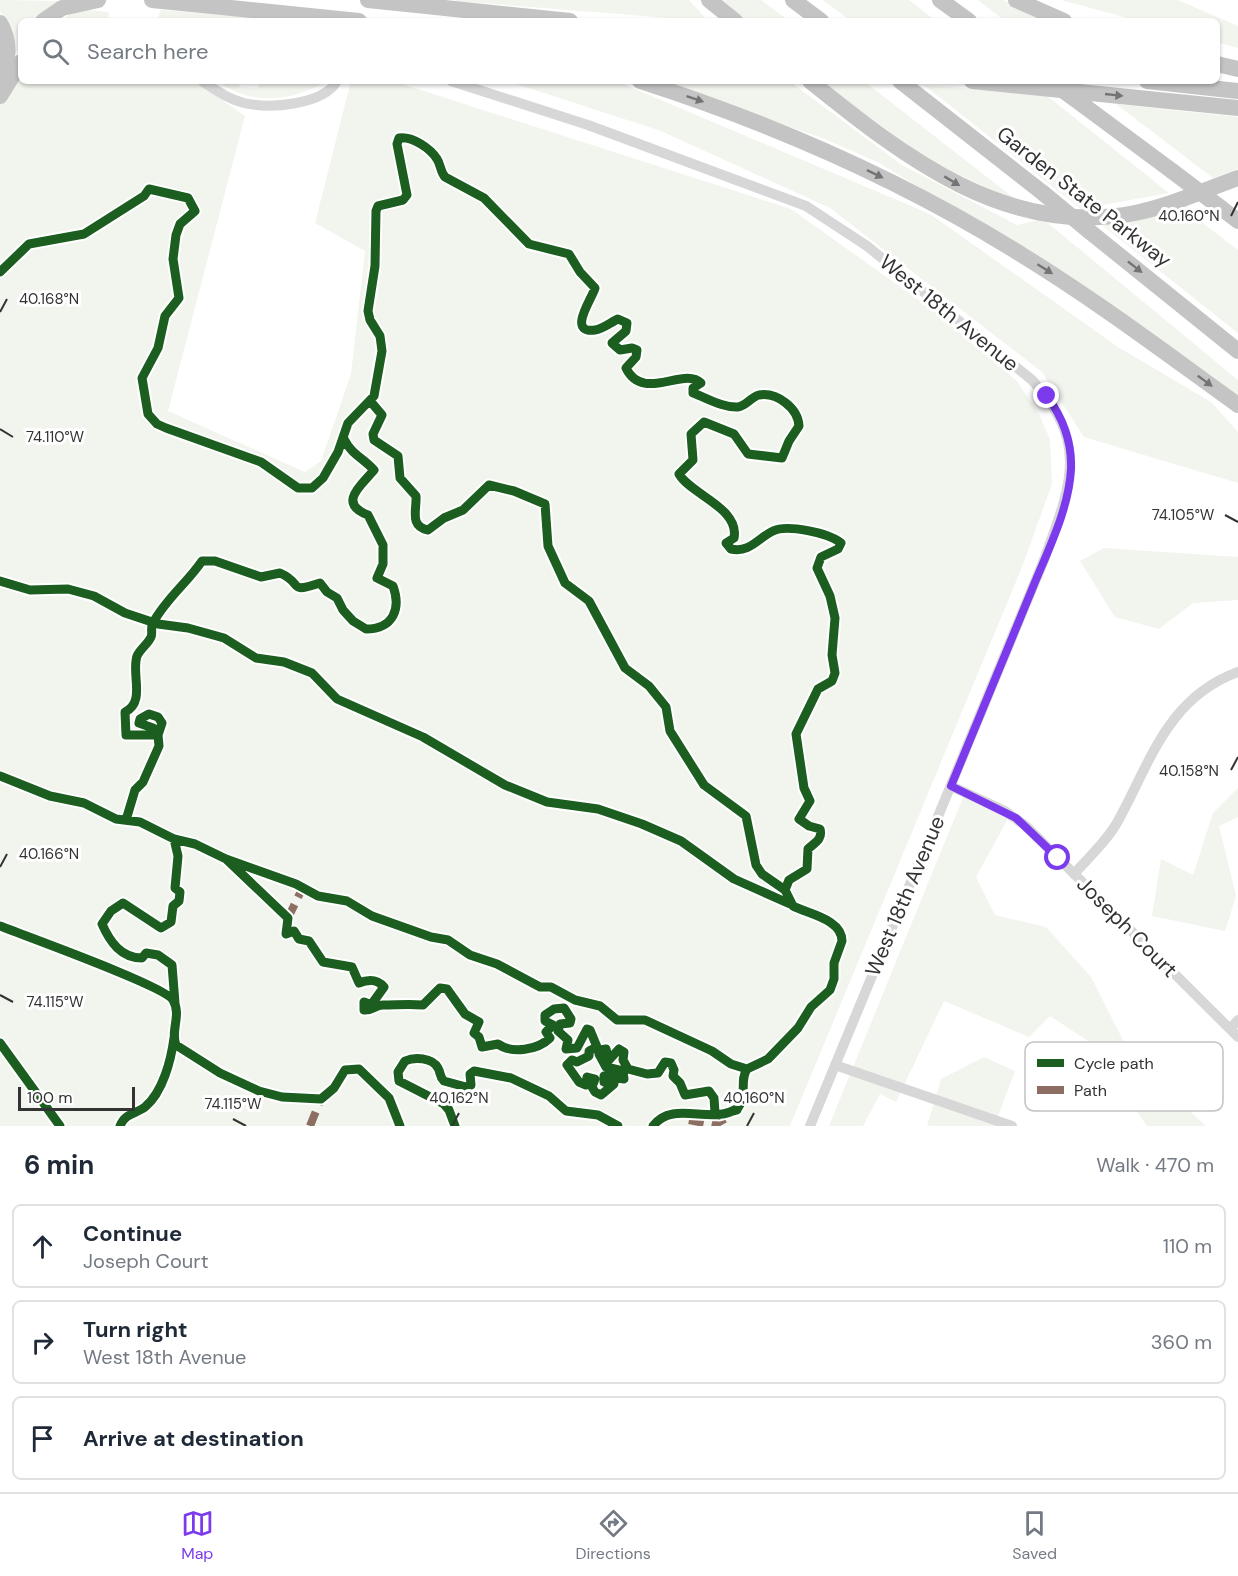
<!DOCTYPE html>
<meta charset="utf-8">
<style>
:root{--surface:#fff;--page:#f2f2f3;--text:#1f2937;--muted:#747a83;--line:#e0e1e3;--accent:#7c3aed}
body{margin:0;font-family:"DM Sans",sans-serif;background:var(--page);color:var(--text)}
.scale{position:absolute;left:18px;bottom:15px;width:117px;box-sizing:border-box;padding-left:6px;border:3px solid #333;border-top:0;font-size:16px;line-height:21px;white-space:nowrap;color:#333;-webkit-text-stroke:4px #fff;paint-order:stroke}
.stop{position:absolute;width:18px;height:18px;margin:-14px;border:4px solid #7c3aed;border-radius:50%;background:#fff}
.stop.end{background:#7c3aed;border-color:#fff;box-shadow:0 2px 6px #0008}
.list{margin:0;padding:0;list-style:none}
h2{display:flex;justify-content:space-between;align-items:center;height:78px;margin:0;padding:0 24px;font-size:26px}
h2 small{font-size:20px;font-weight:400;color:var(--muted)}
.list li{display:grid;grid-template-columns:39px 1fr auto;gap:18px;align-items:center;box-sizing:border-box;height:84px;margin:0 12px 12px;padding:0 12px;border:2px solid var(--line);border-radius:9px}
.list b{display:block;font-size:22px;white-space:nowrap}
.list p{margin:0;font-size:20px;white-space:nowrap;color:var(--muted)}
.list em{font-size:20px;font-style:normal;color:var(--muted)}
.icon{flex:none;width:33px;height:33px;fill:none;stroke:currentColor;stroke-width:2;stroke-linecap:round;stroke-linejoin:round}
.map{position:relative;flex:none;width:1238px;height:1126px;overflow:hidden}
.search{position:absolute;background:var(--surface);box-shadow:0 2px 4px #0004;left:18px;right:18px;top:18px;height:66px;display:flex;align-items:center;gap:15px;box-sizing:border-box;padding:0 21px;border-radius:9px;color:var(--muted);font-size:22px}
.sheet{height:366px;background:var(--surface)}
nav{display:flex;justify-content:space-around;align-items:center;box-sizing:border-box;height:84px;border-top:2px solid var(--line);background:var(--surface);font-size:16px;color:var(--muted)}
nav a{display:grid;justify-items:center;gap:3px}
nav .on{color:var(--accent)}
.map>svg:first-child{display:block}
</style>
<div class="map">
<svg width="1238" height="1126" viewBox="0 0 1238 1126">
<rect width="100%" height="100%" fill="#fff"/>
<path fill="#f1f5ed" d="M0,0L64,1L36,16L33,21H21V42L10,66V33L0,10Z
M456,0H689L708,21L455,1Z
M723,0H761L789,21H746Z
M823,0H909L936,21H851Z
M978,0H1003L1045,21H1005Z
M1061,0H1178L1238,26V48L1217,42V21H1139Z
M77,9L109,12L108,21H61Z
M161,10L273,19L274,21H166L158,18Z
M21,77V81H195L245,116L168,411L305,472L321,461L351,374L365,251L315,223L351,81H393L791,209L934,311L1017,381L1039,414L1050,440L1052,484L1022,567L790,1126H0V104Z
M217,81H237L240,87L257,88L262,81H327C291,102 252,106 217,81Z
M507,81H616L930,214L1118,347L1211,402L1238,432V483L1084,437L1042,372L830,208L661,131Z
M655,81H789L902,165L1017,225L1043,219L1238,380V401L987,228L879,163L825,139Z
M819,81L865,82L1024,206L929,160Z
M924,85L1046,95L1169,193L1081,209Z
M1116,104L1238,117V169L1213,178Z
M1185,204L1204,224L1238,250V333L1098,222Z
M1104,548L1238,557V600L1193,603L1159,629L1115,617L1080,561Z
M1238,788V817L1219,826L1236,896L1225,931L1152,916L1161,859L1193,875L1213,813Z
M964,795L1010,815L976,877L995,915L1046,927L1091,977L1133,1060L1206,1126H1147L1088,1041L1050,1016L1029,1037L944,1001L896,1102L880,1094L863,1126H829Z
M984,1057L1015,1071L995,1124L999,1126H927L941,1079Z"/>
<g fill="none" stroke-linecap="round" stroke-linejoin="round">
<path stroke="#d7d7d7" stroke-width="10" d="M202,81C216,90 228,99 244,103C270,109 323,105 337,81
M451,81L588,125L806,206L867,246L1032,380C1091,444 1070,487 1044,560L810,1126
M951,786L1005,811L1026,826L1238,1037
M1074,874C1089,857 1107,841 1118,821C1150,763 1167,698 1238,672
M1230,1029L1238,1020
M835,1065L1012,1126"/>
<path stroke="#c4c4c4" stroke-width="16" d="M152,0L359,21
M368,0L570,21
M709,0L735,21
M793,0L821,21
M940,0L969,21
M1016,0L1064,21
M43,21L62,8L98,0
M0,23C10,40 10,60 0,78
M1217,64L1238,69
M640,81C774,124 902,180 1022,255C1097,301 1167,354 1238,405
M810,81C903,156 1007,238 1135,213C1170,206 1204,190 1238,178
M900,81L1043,193
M972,81L1238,108
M1147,81L1238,91
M0,96L21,62
M1083,105L1172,171
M1221,208L1238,221
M1089,231L1238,351"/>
<path stroke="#c4c4c4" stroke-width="16" d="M1050,81L1083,105
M1172,171L1221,208
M1043,193L1089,231"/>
<path stroke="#8d6e63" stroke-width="8" stroke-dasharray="15 8" stroke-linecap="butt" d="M288,918L303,887
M689,1120L714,1125L728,1117
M310,1126L321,1099"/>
<g stroke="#fff" stroke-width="13">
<path id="cycleway" d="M0,272L29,244L84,234L144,196L149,189L188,198L195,211L180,224L176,235L173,259L179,298L165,316L158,348L142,378L148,414L157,424L166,428L261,462L298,488H312L323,478L338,452L348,423L374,396L382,351L380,336L370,320L368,311L375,266L376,211L378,206L403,200L407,195L397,144L399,138C412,136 430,148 437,159C441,165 440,171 445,177L484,198L529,244L569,254L580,272L595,288C593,297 566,334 595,330C603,329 611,322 618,319L627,323L626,331L612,343L620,350L632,348L637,350L636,357L626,368C643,403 684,366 701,383L693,388V393C707,398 723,408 738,407C746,406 751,397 759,395C777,392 798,408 799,426L789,441L782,458L748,454L734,434L704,422L691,434L693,460L679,474C690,494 740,508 734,538L726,543L731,549C750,553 758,538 773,531C787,524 829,533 841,543L838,549L821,557L817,568L830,596L835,618L832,655L835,673L832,681L818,689L796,734L804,788L810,801L799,819L809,826L820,829C823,840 814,843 808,849L807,869L789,880L785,890L793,906C808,914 842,919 842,941L834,963V979L830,990L811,1007L798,1028L768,1059L747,1069
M371,402L382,415L373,434L374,440L398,456L400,478L416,496C417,510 409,526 428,530L444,518L463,510L489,485L514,491L545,504L548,546L565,583L589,601L625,668L649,686L666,707L670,731L704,785L746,816L756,865L762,874L785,890
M0,581L30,590L68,589L94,596L125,613L158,624L188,628L224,638L256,658L284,662L312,673L337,699L423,737L505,785L547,802L598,809L642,824L681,841L734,879L790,904
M0,776L50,796L84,803L116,819L140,822L174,839L195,844L226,859L296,884L318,896L347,901L372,916L431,937L448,940L470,955L497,964L540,987H551L575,1000L600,1006L617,1020H645L712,1051L731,1064L747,1069C739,1081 748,1094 738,1108C712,1126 673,1099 653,1126
M126,820L135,790L143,782L159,746L158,735L162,723L158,717L149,714L140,719L139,723L153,728L152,735H126L125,712C146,702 131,674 137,656C140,649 148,644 151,637C153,632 150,628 153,623C165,600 187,583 202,561H215L261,577L280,573C305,584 286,594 320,583L327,592L337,598L343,610L353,621L366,629C394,629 401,608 393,586L377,578L383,564V545L368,515C336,503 363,484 374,470C362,457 352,455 344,439
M174,839L178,856L175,888L180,892L179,901L173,906L171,922L161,928L123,903L111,911L102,924C110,942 121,958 142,958L146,953L158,955L172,965L175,1003
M226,859L288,918L286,934L294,931L299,939L309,941L323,962L352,967L359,983C369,979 377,979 384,987L371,1005L364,1002V1010C372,1011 375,1005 383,1005C396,1005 409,1004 423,1005L440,988L447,989L465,1014L479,1022L474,1033L479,1037L482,1047L498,1044C512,1054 538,1050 550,1038L546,1032L553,1025L545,1021V1015L554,1009L564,1008L571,1019L570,1023L560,1024L558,1031L568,1040L566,1049L577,1048L587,1029L590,1030L597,1047L589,1051V1056L577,1062L572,1060L567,1065L579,1082L586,1085L587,1077L595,1079L592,1087L595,1092L601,1095L614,1084L604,1082V1076L624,1079L623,1071L606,1067L599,1054L601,1050L606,1049L609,1060L619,1049L624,1052L623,1060L628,1069L647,1074L658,1073L665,1062L671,1063L674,1070L673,1076L680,1083L685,1095L709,1091L714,1098L715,1113L719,1115L737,1110
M0,926C25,936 165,986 173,1000C182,1015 170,1031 176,1045L220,1073L259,1091L282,1097L321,1099L334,1088L345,1070L359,1069L389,1098L400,1126
M0,1043L60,1126
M120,1126C125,1113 136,1114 145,1107C163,1092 171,1060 174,1038
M455,1126L449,1110L444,1104L399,1081L398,1072L405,1061C414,1057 432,1057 438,1068C441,1073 439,1076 444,1081L466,1087L471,1085L470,1074L474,1071L511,1078L549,1096L566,1111L598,1115L618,1126"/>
</g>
<use href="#cycleway" stroke="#1b5e20" stroke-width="9"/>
</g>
<defs><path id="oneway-solid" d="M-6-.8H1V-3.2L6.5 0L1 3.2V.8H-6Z" transform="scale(1.5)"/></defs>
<g fill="#747474">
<use href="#oneway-solid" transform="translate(1114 95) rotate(6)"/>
<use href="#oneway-solid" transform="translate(695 99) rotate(18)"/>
<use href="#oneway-solid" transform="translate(875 174) rotate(26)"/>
<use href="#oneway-solid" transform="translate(952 181) rotate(31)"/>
<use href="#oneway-solid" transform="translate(1135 267) rotate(38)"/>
<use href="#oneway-solid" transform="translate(1045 269) rotate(32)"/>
<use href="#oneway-solid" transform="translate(1205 381) rotate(36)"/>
</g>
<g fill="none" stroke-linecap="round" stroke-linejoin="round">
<path stroke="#7c3aed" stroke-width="8" d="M1047,396C1063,418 1072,442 1071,469C1069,509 1048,550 1033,587C1006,653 978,720 951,786L1016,818L1058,858"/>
</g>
<path fill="none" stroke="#333" stroke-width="2" d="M1231,216L1238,202M0,312L7,299M0,429L13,437M1225,515L1238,522M1231,770L1238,757M0,867L7,854M0,995L13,1002M233,1119L246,1126M452,1126L459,1113M747,1126L754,1113"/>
<g text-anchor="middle" stroke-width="6" stroke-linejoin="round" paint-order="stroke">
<g font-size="21" fill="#333" stroke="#fff">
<text transform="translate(1084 197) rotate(38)" y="7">Garden State Parkway</text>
<text transform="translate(949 313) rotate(39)" y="7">West 18th Avenue</text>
<text transform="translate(905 896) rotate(-67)" y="7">West 18th Avenue</text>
<text transform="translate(1127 927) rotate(45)" y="7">Joseph Court</text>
</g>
</g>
<rect x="1025" y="1042" width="198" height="69" rx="9" fill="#fff" stroke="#c2c2c2" stroke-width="1.5"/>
<rect x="1037" y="1059" width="27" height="8" fill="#1b5e20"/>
<rect x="1037" y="1086" width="27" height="8" fill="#8d6e63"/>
<g font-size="16" fill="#333">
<text x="1074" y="1069">Cycle path</text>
<text x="1074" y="1096">Path</text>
</g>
<g font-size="15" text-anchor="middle" fill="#333" stroke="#fff" stroke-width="6" stroke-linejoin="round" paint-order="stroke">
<text x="1189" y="221">40.160°N</text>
<text x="49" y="304">40.168°N</text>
<text x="55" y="442">74.110°W</text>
<text x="1183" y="520">74.105°W</text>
<text x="1189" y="776">40.158°N</text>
<text x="49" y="859">40.166°N</text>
<text x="55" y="1007">74.115°W</text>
<text x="459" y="1103">40.162°N</text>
<text x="754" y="1103">40.160°N</text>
<text x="233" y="1109">74.115°W</text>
</g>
</svg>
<div class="scale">100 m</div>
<div class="stop" style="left:1058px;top:858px"></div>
<div class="stop end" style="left:1047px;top:396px"></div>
<div class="search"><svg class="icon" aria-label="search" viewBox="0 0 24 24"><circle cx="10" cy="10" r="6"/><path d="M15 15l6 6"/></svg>Search here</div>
</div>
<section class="sheet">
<h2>6 min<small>Walk · 470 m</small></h2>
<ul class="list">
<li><svg class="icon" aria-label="ahead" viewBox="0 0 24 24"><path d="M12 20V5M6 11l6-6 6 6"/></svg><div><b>Continue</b><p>Joseph Court</p></div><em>110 m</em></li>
<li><svg class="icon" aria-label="right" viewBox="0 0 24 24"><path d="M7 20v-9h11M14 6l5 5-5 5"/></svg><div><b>Turn right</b><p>West 18th Avenue</p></div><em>360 m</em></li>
<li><svg class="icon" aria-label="arrive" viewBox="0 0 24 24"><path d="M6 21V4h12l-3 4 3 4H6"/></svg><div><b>Arrive at destination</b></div></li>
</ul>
</section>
<nav>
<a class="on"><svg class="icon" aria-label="map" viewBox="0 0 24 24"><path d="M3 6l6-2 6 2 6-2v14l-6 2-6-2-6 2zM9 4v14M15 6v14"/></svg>Map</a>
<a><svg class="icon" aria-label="directions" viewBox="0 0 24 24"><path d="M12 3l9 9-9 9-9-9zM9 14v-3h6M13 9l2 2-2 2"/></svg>Directions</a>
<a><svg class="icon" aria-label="saved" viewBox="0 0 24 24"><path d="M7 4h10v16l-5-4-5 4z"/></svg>Saved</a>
</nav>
